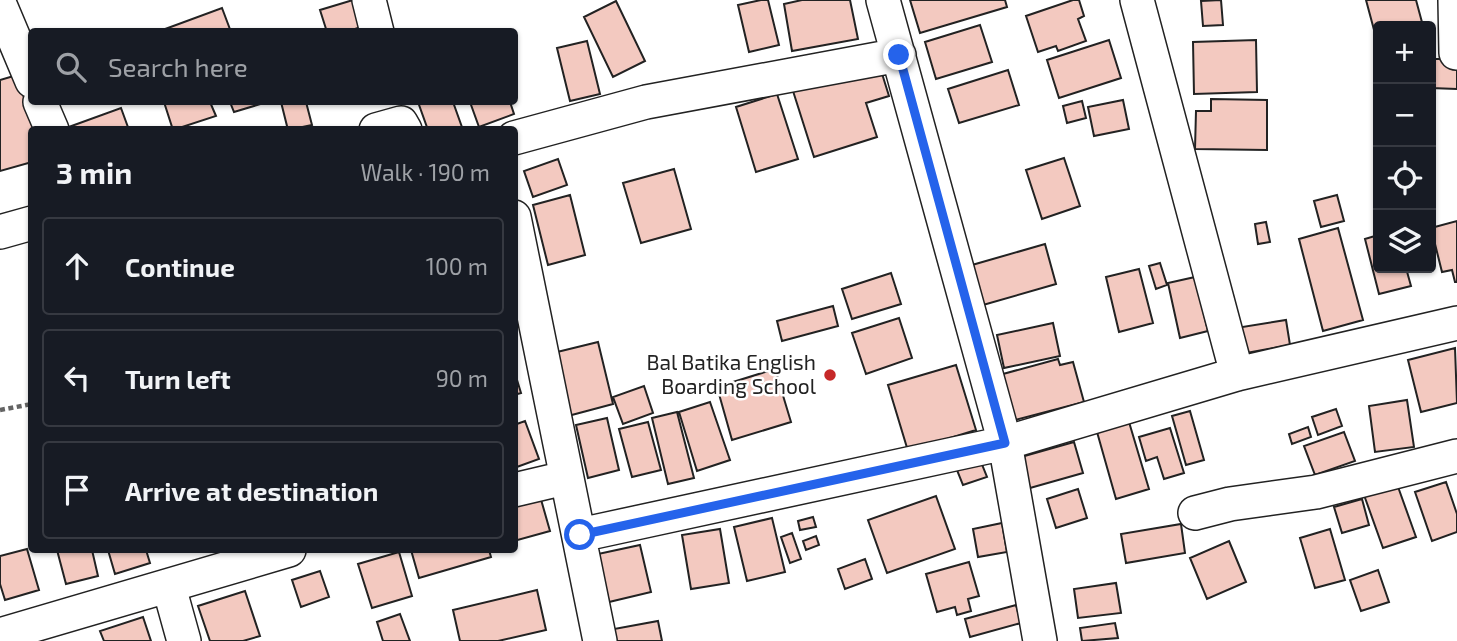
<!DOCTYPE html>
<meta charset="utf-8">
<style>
:root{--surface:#171b24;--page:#242831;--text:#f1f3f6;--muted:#9ea1a6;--line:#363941}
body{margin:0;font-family:"Exo 2",sans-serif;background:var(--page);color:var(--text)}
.controls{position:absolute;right:21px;top:21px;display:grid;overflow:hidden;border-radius:7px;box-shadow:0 2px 5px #0004}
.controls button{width:63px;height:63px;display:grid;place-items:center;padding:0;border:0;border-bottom:2px solid var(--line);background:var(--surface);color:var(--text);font:35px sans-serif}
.stop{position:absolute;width:21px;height:21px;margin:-16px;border:5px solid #2563eb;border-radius:50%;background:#fff}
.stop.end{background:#2563eb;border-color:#fff;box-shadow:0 2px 7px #0008}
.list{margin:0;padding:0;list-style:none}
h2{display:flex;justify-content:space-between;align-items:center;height:91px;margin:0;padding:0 28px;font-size:30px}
h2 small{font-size:23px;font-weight:400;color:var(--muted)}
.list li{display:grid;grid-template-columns:46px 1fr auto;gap:21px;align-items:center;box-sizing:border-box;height:98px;margin:0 14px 14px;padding:0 14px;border:2px solid var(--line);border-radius:7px}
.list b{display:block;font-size:26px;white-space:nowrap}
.list em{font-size:23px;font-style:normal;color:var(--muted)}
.icon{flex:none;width:38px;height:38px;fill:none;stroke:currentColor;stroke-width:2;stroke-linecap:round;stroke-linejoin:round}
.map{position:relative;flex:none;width:1457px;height:641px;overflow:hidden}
.search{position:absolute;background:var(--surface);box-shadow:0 2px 5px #0004;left:28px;top:28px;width:490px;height:77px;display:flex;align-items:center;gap:18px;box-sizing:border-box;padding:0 24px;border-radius:7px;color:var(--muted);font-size:26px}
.panel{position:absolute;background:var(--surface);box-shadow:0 2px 5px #0004;left:28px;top:126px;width:490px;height:427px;border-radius:7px}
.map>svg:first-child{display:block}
</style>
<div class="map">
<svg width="1457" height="641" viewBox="0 0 1457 641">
<rect width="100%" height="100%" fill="#fff"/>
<path fill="#f3c9c0" stroke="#222" stroke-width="2" d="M353,0L361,27L346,32H327L320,10Z
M761,0H768L779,45L749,52L738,5Z
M802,0H850L858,39L792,51L784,4Z
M910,0H1005L1007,7L920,33Z
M1073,0H1079L1084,16L1078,19L1086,41L1058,51L1056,46L1038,52L1026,16Z
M1221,0L1223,25L1203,26L1201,1Z
M1366,0H1416L1423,26H1378L1377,41Z
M616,1L645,61L613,77L584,17Z
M222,8L231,32H157Z
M980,25L992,62L936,79L925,42Z
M1109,40L1121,78L1059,98L1047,60Z
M1256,40L1257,92L1194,94L1193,42Z
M587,41L600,94L570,101L557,48Z
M1431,59H1457V89L1431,88Z
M879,64L889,96L866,103L877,137L814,157L793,91Z
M1008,70L1019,105L959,123L948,89Z
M17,75L34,130L32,162L0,171V80Z
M777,94L798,159L756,172L736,107Z
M1211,99L1267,100V150L1195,149L1196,111H1211Z
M1123,100L1129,129L1094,136L1088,107Z
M1082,101L1086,118L1067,123L1063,106Z
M164,102H210L216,116L173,130Z
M230,102H267L234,112Z
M281,102H306L312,125L288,130Z
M418,102H453L463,130H428Z
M470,102H510L514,114L479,127Z
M121,108L129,130H66V128Z
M1064,158L1080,206L1042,219L1026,170Z
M558,159L567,185L533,197L524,171Z
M674,169L691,229L641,243L623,183Z
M570,195L585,255L548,265L533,205Z
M1337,195L1344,221L1321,227L1314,201Z
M1457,221V282H1455L1452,270L1442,272L1431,228Z
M1266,222L1270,242L1258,244L1255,224Z
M1338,228L1363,320L1323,331L1299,239Z
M1378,235V268H1406L1411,286L1379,294L1365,239Z
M1045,244L1056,284L983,305L972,265Z
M1160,263L1167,285L1156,289L1149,266Z
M1139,269L1153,323L1119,332L1106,277Z
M891,273L901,304L852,319L842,289Z
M1195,277L1208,331L1180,338L1168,283Z
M833,306L838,326L782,341L777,321Z
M899,318L912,358L866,374L852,333Z
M1286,320L1290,345L1241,354L1236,328Z
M1053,323L1060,356L1004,368L997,335Z
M598,342L613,404L568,416L553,353Z
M1455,348L1457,403L1421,412L1408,360Z
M1058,359L1060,365L1073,362L1084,402L1015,420L1003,374Z
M956,365L976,430L908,451L888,385Z
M775,369L791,422L732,440L717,387Z
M514,370L521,393L514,395Z
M644,386L653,413L623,424L613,397Z
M1407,400L1414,447L1375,452L1369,406Z
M710,402L730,460L697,471L679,412Z
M1336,409L1342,426L1318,435L1312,417Z
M1190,411L1204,460L1186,465L1172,416Z
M677,412L694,478L668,484L652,418Z
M607,418L619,470L588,478L576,425Z
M525,421L539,459L514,468V425Z
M648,422L661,470L632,477L619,429Z
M1129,422L1149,489L1116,499L1097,432Z
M1308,427L1311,437L1292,444L1289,434Z
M1170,428L1184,473L1164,479L1157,457L1146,461L1139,437Z
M1344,432L1355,461L1315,475L1304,446Z
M1074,442L1083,473L1030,488L1021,457Z
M981,462L987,477L963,485L957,470Z
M1446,482L1457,514V532L1432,541L1415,492Z
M1397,484L1416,537L1383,548L1364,495Z
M1078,489L1087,518L1056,528L1047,499Z
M540,496L550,531L514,541V503Z
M936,496L955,549L887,573L868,520Z
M1362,499L1369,525L1342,533L1334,507Z
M813,517L816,527L800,530L798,521Z
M772,518L785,572L747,581L734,527Z
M1002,523L1007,552L978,557L973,529Z
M1181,524L1185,553L1126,563L1121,534Z
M720,529L729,583L691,589L682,535Z
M1330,529L1345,580L1315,588L1300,538Z
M792,533L801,559L790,563L781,537Z
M816,536L819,545L806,550L803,541Z
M1229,541L1246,582L1207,599L1190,558Z
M640,545L651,592L609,602L598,554Z
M27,549L39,590L5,600L0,584V556Z
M57,550H92L98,576L66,584Z
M108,550H146L150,563L115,574Z
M411,550H489L491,557L419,578Z
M399,552L412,596L372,608L358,564Z
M865,559L872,579L845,589L838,569Z
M969,562L979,596L968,599L971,611L957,615L955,607L937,612L926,574Z
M1378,570L1389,602L1361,611L1350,580Z
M320,571L329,597L301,607L292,580Z
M1116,583L1121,613L1078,618L1074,589Z
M537,590L546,630L498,641H460L453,610Z
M245,591L260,636L243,641H210L198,606Z
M1016,605L1021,623L970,637L965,619Z
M400,614L410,641H383L377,622Z
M143,617L151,641H104L100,631Z
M658,621L662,641H616L614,629Z
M1115,623L1118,638L1082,641L1080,628Z"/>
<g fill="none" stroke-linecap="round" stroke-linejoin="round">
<g stroke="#222" stroke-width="36">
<path id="minor" d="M369,0L377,32
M883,0L1005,443L1040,641
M1137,0L1237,374
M1455,0L1456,53
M0,5L32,81
M40,102L52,130
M376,130L401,123L405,130
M514,138L646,102L899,55
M514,217L600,641
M0,232L32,223
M514,490L565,478
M1195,513L1230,504L1316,492L1457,456
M580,535L1005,443L1237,374L1457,323
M169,587L184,641
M0,635L289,550"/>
</g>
<path stroke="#646464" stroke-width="4.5" stroke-dasharray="5 3.5" stroke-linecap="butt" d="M0,410L32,404"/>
<use href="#minor" stroke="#fff" stroke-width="33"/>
</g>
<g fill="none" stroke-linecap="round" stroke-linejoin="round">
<path stroke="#2563eb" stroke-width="9" d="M580,535L1005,443L899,55"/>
</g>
<circle fill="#c62828" stroke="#fff" stroke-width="2.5" cx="830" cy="375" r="7"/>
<g text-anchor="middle" stroke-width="5" stroke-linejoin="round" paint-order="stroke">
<g font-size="21" fill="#222" stroke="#fff" text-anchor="end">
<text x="816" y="370">Bal Batika English<tspan x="816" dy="24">Boarding School</tspan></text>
</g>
</g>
</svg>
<div class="controls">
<button>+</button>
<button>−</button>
<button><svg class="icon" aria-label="locate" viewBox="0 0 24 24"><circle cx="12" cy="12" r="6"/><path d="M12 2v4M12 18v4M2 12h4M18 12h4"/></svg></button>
<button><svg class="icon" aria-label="layers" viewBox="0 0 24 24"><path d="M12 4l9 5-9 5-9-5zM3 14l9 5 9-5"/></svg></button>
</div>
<div class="stop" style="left:580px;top:535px"></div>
<div class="stop end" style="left:899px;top:55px"></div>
<div class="search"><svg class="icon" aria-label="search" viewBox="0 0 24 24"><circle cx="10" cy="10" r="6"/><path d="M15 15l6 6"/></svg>Search here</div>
<section class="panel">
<h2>3 min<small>Walk · 190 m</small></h2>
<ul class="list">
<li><svg class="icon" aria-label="ahead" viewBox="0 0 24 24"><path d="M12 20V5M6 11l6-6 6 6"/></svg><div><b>Continue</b></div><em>100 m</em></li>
<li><svg class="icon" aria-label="left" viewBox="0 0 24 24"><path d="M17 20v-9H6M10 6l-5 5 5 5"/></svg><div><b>Turn left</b></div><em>90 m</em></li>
<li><svg class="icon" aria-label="arrive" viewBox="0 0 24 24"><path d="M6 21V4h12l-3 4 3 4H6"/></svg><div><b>Arrive at destination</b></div></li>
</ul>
</section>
</div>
